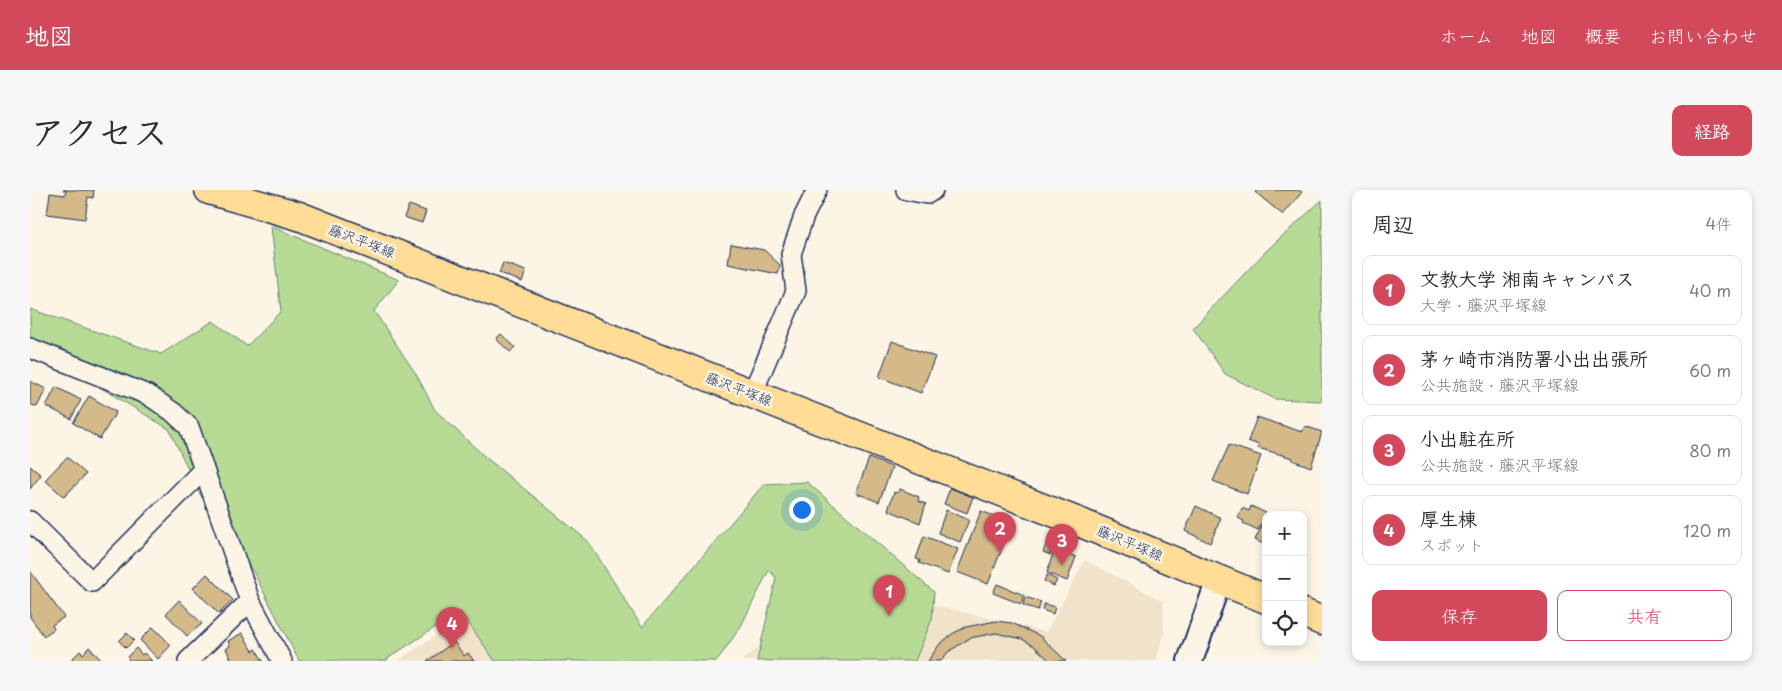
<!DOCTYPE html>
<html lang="ja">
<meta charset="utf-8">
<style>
:root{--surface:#fff;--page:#f7f7f7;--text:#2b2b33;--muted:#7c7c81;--line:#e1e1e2;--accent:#d1495b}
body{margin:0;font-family:"Playpen Sans","Klee One",sans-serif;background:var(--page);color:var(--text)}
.controls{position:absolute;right:15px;bottom:15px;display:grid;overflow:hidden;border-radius:10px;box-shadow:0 2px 8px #0003}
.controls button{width:45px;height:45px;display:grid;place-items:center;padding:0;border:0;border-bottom:1px solid var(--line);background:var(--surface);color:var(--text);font:25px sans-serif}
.you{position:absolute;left:771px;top:319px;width:18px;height:18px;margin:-12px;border:4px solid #fff;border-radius:50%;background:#1a73e8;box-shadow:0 0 0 8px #1a73e833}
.badge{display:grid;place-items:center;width:32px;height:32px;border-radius:50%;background:var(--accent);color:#fff;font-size:16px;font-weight:700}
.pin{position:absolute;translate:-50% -41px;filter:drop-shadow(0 1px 2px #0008)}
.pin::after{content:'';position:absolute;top:26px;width:18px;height:15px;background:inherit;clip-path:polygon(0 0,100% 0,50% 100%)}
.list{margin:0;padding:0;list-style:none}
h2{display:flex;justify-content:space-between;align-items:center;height:65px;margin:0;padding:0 20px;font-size:21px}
h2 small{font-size:16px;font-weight:400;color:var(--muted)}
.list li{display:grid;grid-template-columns:32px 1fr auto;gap:15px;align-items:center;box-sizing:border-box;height:70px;margin:0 10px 10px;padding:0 10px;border:1px solid var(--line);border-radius:10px}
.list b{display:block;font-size:19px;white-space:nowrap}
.list p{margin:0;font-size:16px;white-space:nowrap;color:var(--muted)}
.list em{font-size:16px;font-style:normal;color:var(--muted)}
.actions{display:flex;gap:10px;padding:15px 20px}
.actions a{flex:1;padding:11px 0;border:1px solid var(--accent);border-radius:10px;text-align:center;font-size:18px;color:var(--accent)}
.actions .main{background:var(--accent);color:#fff}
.icon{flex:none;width:28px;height:28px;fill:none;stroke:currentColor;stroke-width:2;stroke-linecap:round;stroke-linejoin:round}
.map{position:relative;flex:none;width:1292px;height:471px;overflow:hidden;border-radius:10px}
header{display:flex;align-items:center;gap:30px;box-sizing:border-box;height:70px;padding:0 25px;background:var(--accent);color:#fff}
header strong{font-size:24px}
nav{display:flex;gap:28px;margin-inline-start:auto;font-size:18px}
.intro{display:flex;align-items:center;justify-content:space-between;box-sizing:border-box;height:120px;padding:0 30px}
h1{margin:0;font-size:35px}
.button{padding:12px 22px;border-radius:10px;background:var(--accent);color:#fff;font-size:18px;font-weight:700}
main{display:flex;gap:30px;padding:0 30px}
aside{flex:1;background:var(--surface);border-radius:10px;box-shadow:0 2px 8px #0003}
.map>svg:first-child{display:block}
</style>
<header>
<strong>地図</strong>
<nav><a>ホーム</a><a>地図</a><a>概要</a><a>お問い合わせ</a></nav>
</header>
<div class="intro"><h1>アクセス</h1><a class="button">経路</a></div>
<main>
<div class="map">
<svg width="1292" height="471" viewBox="0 0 1292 471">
<rect width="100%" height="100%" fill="#fcf5e5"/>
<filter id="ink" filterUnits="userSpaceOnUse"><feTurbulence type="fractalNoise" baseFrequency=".02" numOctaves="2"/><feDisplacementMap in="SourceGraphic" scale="10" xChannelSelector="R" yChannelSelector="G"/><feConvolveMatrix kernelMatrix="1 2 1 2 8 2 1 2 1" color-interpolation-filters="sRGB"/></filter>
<g filter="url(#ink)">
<path fill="#f0e3c9" d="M1055,370L1133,411L1134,443L1126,471H712L808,392L1016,442Z
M450,417L541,471H367Z"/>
<path fill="#b7da94" stroke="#698479" d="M1292,10V211L1245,209L1195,184L1163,138L1236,61Z
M241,36L369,90L344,121L386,184L405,220L454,266L558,351L612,437L734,294L777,292L904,402L902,429L885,471H727L746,388L739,380L711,436L687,471H465L430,421L357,469V471H269L224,383L171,306L139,239L58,190L0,162V119L131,164L183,131L217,156L251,121Z"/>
<path fill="#d4b989" stroke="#1b2f5e" d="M33,0H64L63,8L58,7L55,29L17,24L20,3L35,5L36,0Z
M1227,0H1269L1272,2L1253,25L1225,2Z
M379,15L396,21L392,33L374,27Z
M701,54L734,60L750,75L748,84L698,74Z
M473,73L496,81L492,92L469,83Z
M471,144L485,157L480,162L466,149Z
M862,151L905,167L891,203L849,187Z
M0,191L16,199L7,217L0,214Z
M26,197L51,210L41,229L16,216Z
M59,206L86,222L70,249L43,233Z
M1227,227L1272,242L1275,236L1292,242L1281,277L1262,270L1263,268L1228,258L1229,255L1218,251Z
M1199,255L1231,266L1217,304L1183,291Z
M37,267L56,284L34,307L15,290Z
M839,268L862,277L849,312L826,303Z
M0,276L11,285L0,299Z
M920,298L943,307L937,323L914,314Z
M870,299L889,307L888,311L896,314L890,333L858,320L864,302L868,303Z
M1166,316L1191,328L1180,353L1155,341Z
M1221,316L1236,323L1228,340L1213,333L1214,331L1208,328L1212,318L1219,321Z
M916,320L939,330L930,352L908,343Z
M951,321L982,333L958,394L927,382Z
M1236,327V355L1225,350Z
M894,346L928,359L918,384L889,373L890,370L886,369Z
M1019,348L1026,350L1020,365L1013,362Z
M1027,350L1039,355L1036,363L1046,367L1037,391L1017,383Z
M0,381L34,427L22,435L24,439L14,446L0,427Z
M177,384L203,410L189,424L163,398Z
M1017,385L1027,390L1024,396L1014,391Z
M967,394L994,405L991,414L963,403Z
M995,407L1011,412L1008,420L993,415Z
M149,410L172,434L157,446L136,424Z
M1014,414L1025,417L1023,424L1012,420Z
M966,431L982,433L1010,446L1036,471H1020L1004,456L992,449L966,443L940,448L918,462L911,471H898L909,455L922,444L936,437Z
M123,437L141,455L128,469L110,450Z
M97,443L104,450L96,458L89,451Z
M212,443L223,461L226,459L233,471H202L196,459L200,456L198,451Z
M424,452L434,466L438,463L444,471H397Z
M59,457L72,471H40L50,461L53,464Z
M106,458L112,465L114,463L122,471H98L99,469L97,467Z"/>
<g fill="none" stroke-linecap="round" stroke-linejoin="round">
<g stroke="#1b2f5e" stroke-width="22">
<path id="minor" d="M876,0L897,4L903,0
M0,158L118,205L143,222L159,237L220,411L252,471
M722,204L766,101L761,64L774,26L787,0
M0,331L62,392L174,279
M158,471L220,411"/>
</g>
<g stroke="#1b2f5e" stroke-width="28">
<path id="tertiary" d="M1160,471L1189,390"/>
</g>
<g stroke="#1b2f5e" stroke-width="31">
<path id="primary" d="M179,0L269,26L1051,333L1236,409
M1273,423L1292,431"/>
</g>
<use href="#minor" stroke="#fcf5e5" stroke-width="19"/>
<use href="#tertiary" stroke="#fcf5e5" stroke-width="24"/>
<use href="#primary" stroke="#ffdd96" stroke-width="28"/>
</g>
</g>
<g text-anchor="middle" stroke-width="4.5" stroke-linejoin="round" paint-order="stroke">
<g font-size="14" fill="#1b2f5e" stroke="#fcf5e5">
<text transform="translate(332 51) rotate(21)" y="5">藤沢平塚線</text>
<text transform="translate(709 199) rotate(21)" y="5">藤沢平塚線</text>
<text transform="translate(1100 353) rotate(23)" y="5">藤沢平塚線</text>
</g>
</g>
</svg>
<div class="controls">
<button>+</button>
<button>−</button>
<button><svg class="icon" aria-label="locate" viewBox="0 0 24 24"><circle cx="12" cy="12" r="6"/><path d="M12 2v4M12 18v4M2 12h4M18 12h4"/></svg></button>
</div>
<div class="you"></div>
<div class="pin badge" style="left:859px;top:426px">1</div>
<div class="pin badge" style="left:970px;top:363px">2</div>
<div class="pin badge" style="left:1032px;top:375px">3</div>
<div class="pin badge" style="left:422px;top:458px">4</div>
</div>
<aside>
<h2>周辺<small>4件</small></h2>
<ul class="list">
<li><span class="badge">1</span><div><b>文教大学 湘南キャンパス</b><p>大学 · 藤沢平塚線</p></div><em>40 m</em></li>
<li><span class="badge">2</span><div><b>茅ヶ崎市消防署小出出張所</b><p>公共施設 · 藤沢平塚線</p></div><em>60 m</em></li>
<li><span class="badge">3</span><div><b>小出駐在所</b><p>公共施設 · 藤沢平塚線</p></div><em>80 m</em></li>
<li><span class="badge">4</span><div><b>厚生棟</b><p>スポット</p></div><em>120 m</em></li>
</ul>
<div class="actions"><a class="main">保存</a><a>共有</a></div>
</aside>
</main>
